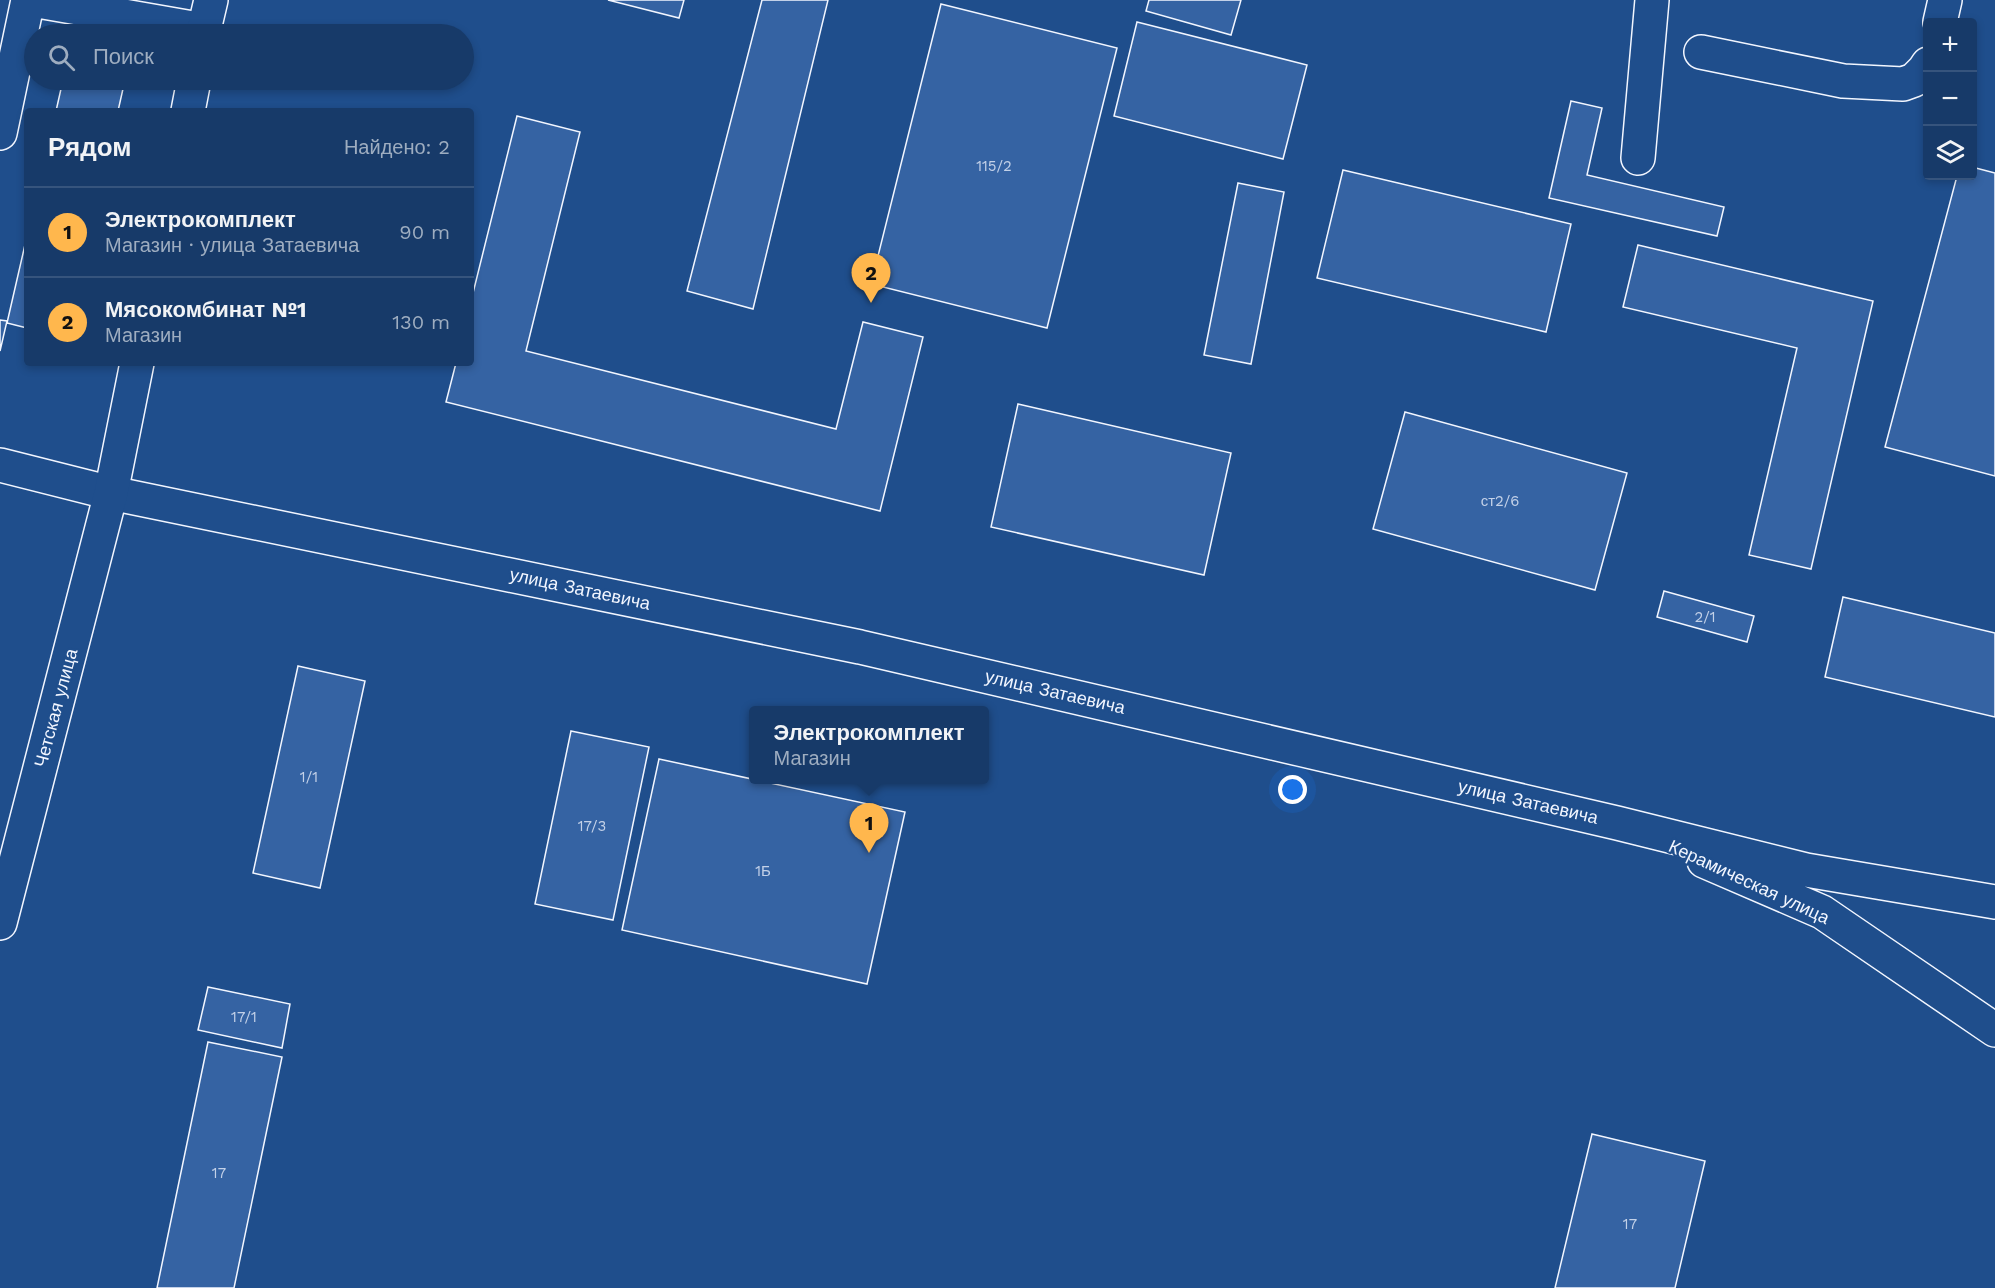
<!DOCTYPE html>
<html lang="ru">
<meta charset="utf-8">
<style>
:root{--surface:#173a69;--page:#244571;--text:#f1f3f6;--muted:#9eadc0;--line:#36547d;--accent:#ffb74d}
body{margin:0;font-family:"Work Sans",sans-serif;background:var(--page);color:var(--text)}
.controls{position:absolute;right:18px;top:18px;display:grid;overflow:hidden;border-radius:6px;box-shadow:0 3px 9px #0003}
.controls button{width:54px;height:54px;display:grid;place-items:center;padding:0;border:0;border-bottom:2px solid var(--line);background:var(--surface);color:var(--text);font:30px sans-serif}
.you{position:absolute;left:1293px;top:790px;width:21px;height:21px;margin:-15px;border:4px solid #fff;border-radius:50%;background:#1a73e8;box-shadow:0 0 0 9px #1a73e833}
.badge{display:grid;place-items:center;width:39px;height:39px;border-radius:50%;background:var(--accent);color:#111;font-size:20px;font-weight:700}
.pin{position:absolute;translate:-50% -50px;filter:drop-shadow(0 2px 3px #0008)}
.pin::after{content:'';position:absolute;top:32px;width:21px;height:18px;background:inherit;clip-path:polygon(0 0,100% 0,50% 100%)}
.popup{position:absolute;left:749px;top:706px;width:240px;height:78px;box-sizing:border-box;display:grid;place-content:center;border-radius:6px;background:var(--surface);filter:drop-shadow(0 2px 4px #0005);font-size:20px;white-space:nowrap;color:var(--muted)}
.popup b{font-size:22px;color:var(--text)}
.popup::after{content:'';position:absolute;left:50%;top:100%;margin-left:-12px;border:12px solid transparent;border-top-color:var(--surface)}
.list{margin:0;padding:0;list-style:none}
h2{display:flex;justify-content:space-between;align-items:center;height:78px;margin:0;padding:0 24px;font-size:26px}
h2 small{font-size:20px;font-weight:400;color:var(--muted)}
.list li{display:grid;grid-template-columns:39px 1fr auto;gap:18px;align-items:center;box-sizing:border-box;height:90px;padding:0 24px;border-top:2px solid var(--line)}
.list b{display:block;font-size:22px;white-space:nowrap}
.list p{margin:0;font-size:20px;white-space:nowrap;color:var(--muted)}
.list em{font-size:20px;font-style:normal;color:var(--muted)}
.icon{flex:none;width:33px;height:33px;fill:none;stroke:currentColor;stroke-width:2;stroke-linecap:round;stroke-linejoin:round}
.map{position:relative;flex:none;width:1995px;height:1288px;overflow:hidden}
.search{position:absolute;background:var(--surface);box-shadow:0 3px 9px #0003;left:24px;top:24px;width:450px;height:66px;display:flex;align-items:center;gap:15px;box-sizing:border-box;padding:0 21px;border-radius:33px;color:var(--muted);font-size:22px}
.panel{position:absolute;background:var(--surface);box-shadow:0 3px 9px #0003;left:24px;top:108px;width:450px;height:258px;border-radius:6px}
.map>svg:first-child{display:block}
</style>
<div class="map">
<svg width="1995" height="1288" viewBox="0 0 1995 1288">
<rect width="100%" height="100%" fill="#1f4e8c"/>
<path fill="#3563a3" stroke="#f2f6ff" stroke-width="1.5" d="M608,0H684L679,18Z
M762,0H828L753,309L687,291Z
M1149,0H1241L1231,35L1146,11Z
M941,4L1117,48L1047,328L871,284Z
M1137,22L1307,65L1283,159L1114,116Z
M63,80H125L118,111H56Z
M1571,101L1602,108L1587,175L1724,207L1717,236L1549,198Z
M517,116L580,132L526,351L836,429L863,322L923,337L880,511L446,402L456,363H471V301Z
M1972,167L1995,173V476L1885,447L1957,176H1972Z
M1343,170L1571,224L1546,332L1317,278Z
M1238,183L1284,192L1251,364L1204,355Z
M27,236V328L7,323Z
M1638,245L1873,301L1811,569L1749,555L1797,348L1623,307Z
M0,320L7,321L0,351Z
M1018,404L1231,453L1204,575L991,527Z
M1405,412L1627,473L1595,590L1373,529Z
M1664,591L1754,616L1747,642L1657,617Z
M1843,597L1995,633V717L1825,677Z
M298,666L365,681L320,888L253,873Z
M571,731L649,747L613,920L535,904Z
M659,759L905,812L867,984L622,930Z
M208,987L290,1004L282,1048L198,1030Z
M208,1042L282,1057L234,1288H157Z
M1592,1134L1705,1161L1675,1288H1555Z"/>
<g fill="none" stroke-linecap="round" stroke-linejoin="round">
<g stroke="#f2f6ff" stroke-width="36">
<path id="minor" d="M32,0L204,30
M1940,22L1945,0
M1701,52L1843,81L1903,84L1914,80L1924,70L1928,64
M0,133L28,0
M1638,158L1652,0
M0,465L111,493L860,647L1617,823L1806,870L1995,902
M1704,861L1822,912L1995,1030"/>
</g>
<g stroke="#f2f6ff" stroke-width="36">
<path id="major" d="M203,34L211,0
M188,111L194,80
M0,923L111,493L137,363"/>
</g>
<use href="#minor" stroke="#1f4e8c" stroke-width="33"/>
<use href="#major" stroke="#1f4e8c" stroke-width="33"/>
</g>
<g text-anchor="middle" stroke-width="4.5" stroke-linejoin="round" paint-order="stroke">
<g font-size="15" fill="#c3d1e8">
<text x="994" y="171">115/2</text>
<text x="1500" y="506">ст2/6</text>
<text x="1705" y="622">2/1</text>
<text x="309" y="782">1/1</text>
<text x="592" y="831">17/3</text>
<text x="763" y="876">1Б</text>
<text x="244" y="1022">17/1</text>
<text x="219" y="1178">17</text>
<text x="1630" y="1229">17</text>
</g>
<g font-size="18" fill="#f2f6ff" stroke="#1f4e8c">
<text transform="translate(580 589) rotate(12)" y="6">улица Затаевича</text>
<text transform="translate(1055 692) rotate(13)" y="6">улица Затаевича</text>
<text transform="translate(56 708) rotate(-75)" y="6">Четская улица</text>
<text transform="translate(1528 802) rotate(13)" y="6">улица Затаевича</text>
<text transform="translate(1749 882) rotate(25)" y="6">Керамическая улица</text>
</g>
</g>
</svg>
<div class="controls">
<button>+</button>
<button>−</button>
<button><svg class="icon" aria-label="layers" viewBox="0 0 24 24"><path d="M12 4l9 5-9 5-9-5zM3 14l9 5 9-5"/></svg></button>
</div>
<div class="you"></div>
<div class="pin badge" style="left:869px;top:853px">1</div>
<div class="popup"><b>Электрокомплект</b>Магазин</div>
<div class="pin badge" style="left:871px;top:303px">2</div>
<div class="search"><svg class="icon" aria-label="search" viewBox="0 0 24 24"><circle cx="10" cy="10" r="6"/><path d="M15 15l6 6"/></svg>Поиск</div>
<section class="panel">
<h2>Рядом<small>Найдено: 2</small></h2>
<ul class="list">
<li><span class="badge">1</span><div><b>Электрокомплект</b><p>Магазин · улица Затаевича</p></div><em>90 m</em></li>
<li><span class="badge">2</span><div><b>Мясокомбинат №1</b><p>Магазин</p></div><em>130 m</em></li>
</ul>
</section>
</div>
